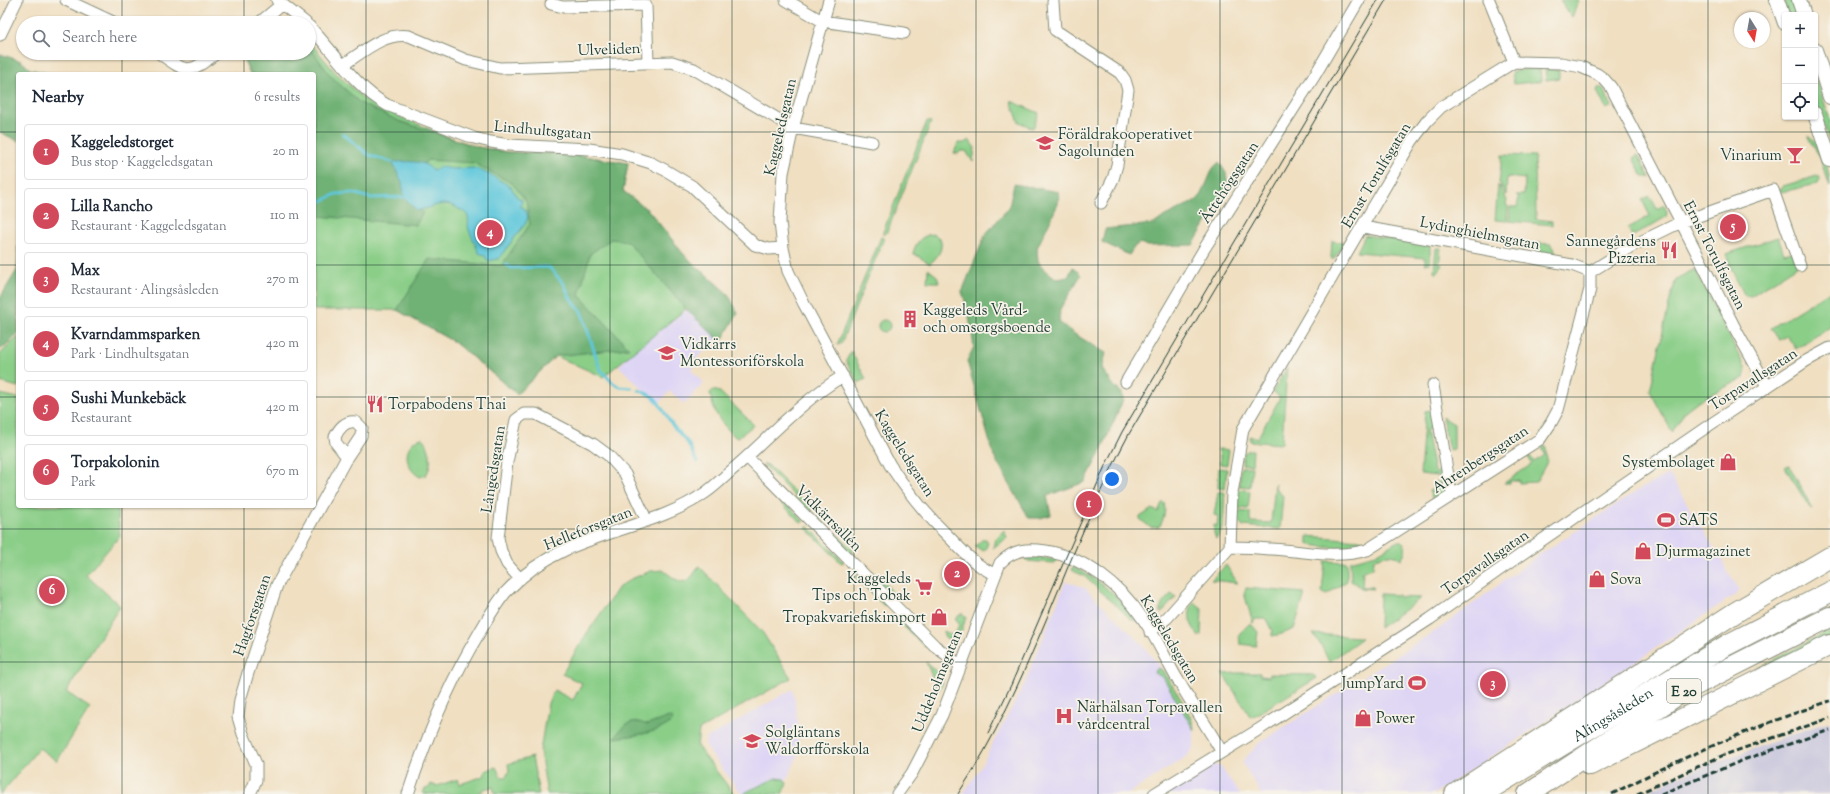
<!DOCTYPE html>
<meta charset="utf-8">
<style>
:root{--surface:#fff;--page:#f6f6f7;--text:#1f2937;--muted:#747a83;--line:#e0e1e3;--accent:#d1495b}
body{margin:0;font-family:"Sorts Mill Goudy",serif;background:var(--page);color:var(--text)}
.controls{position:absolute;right:12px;top:12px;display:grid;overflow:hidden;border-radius:4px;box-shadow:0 1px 3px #0004}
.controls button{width:36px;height:36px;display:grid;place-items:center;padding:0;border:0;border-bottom:1px solid var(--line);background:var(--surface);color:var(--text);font:20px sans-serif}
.compass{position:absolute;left:1734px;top:12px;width:36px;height:36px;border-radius:50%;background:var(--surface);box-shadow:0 1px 3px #0004;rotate:169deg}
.you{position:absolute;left:1112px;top:479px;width:14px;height:14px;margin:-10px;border:3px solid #fff;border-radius:50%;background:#1a73e8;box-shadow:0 0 0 6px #1a73e833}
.badge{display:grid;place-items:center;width:26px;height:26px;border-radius:50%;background:var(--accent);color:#fff;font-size:13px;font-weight:700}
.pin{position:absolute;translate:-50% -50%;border:2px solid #fff;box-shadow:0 1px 4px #0006}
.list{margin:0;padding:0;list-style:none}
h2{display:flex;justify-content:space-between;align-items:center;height:52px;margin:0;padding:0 16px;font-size:17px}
h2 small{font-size:13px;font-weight:400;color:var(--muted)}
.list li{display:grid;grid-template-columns:26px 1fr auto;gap:12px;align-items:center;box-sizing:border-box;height:56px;margin:0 8px 8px;padding:0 8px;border:1px solid var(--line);border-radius:4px}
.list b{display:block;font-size:15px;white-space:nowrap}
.list p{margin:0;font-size:13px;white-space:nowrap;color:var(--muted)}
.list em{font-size:13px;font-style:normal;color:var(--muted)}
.icon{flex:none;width:22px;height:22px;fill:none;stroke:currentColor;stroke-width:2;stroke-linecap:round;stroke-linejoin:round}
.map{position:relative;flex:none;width:1830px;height:794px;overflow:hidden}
.search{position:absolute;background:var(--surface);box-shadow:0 1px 3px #0004;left:16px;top:16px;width:300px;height:44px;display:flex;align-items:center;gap:10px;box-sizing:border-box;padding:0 14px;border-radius:22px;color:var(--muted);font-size:15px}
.panel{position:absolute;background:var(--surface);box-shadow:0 1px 3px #0004;left:16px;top:72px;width:300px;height:436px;border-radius:4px}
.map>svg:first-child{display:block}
</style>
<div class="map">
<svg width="1830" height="794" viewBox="0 0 1830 794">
<rect width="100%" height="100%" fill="#f7f3e8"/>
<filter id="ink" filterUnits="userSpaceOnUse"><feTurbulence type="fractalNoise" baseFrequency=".025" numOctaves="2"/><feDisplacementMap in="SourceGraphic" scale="8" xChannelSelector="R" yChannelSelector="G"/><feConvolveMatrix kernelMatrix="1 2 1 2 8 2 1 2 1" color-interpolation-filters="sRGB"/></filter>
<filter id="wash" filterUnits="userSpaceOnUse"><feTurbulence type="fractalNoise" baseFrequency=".012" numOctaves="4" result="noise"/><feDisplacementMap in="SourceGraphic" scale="16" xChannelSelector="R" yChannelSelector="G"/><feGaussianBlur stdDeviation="0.9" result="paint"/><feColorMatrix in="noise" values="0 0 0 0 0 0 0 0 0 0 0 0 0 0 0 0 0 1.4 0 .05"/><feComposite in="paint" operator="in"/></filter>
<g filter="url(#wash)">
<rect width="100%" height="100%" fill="#f0dfc1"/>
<path fill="#ded5f5" d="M694,304L722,335L696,359L691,370L704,383L684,404L670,391L658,404L619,366L638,347Z
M1669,474L1740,591L1586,695L1434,794H1261L1242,762L1259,743L1440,628L1539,555L1640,489Z
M1066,581L1085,588L1141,643L1163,671L1194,724V748L1186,757L1128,794H963L979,770L1025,683Z
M793,689L799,732L798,755L787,780L749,794H742L711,754L705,744L707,738Z
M1212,764L1221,767L1240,794H1166Z"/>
<path fill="#c3c1db" d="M1830,721V794H1641L1686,773Z"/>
<path fill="#8ace88" stroke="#54865e" d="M1560,0H1579L1572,17Z
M1783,0H1791L1796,15H1788Z
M309,41L335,72L364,99L401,117L449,137L478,147L507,152L571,154L628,163L623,191L649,211L685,256L716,284L603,377L556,356L517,394L454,342L397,310H314V74H250L241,53H309Z
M1524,69H1540L1541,81L1514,84L1512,73Z
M1545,69L1559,70V78L1546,80Z
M1815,74L1830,120V144L1815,98Z
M1598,88H1602L1612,106L1606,109L1597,91Z
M1011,101L1039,113L1033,128L1019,122Z
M927,121L931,122L887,232L883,235V232Z
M1809,136C1823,147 1830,170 1830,187L1819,155L1810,141Z
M969,140L975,148L973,162L966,151H961L958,154L954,153L958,143H964Z
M1502,155L1535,156L1536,219L1552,221V225L1509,221L1510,207H1517L1519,197L1516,195H1524L1525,179L1507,177L1506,195L1499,183Z
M1638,155L1649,176L1650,178L1642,175L1633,158Z
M1817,176H1819L1820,179L1817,184L1782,192L1779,190L1783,186Z
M1498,185L1507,200L1506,205L1508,206L1507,221L1495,220Z
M1650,196L1657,209L1664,205L1667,212L1666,217L1635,235H1632L1628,228L1650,216L1642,200Z
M932,234L940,238C944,249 938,256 930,264L913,253C916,242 921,236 932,234Z
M1365,235L1430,246V263L1425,264V258L1357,252Z
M881,237L884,238L841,344L837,345Z
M1778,237L1784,254L1792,252L1797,266L1751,296H1745L1734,275L1726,254Z
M1332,241L1344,243L1333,260L1331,258Z
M1537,243L1551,244L1554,248L1556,254L1554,255L1537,252Z
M1436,248H1441L1439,264L1443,265L1436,274L1434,271Z
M928,269L937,276L939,282H927Z
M1695,269L1746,369L1744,378L1698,401L1685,411L1672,432L1650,391L1669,304L1676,279Z
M1830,291V327L1796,349L1787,336L1779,340L1771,328Z
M878 326a6 6 0 1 1 12 0a6 6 0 1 1-12 0Z
M18,337V387L0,382V354Z
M851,351L866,379L858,383L846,361Z
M1287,368L1282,443L1279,444L1250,441V436L1257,439L1280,398L1273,391Z
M713,390L720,392L754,425L737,438L734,436C719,420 714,415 710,393Z
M0,394L18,398V506H117L120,536L86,575L120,606L66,692L90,708L57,761L39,748L1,794H0Z
M1432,410L1434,425L1426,431L1434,471L1436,473L1442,470L1444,477L1420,474L1425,411Z
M1442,417L1454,424V449L1449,450Z
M422,438C431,447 433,465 426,475L420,477C403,468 402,442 422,438Z
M1543,446L1546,447L1547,462L1536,482L1519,483V480L1510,481V483H1504L1532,464L1528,457L1530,456L1534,462L1545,455L1542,448Z
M1218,449L1229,450L1227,465L1220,464V455Z
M1249,450H1253L1252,465L1242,464L1244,453Z
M763,464L768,465L812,509V514Z
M1789,465L1812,508L1813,509L1811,510L1785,467Z
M1241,467H1252L1250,487L1239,486Z
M1219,468L1227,469L1225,489L1218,488Z
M756,473L803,520V522L801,523L756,478Z
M1436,481L1445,484L1446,491L1433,500L1429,491L1436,486Z
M1275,484V487L1283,496L1280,529L1243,526L1237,520L1238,511L1250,512V522L1271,523Z
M1239,489L1250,491L1248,509L1238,508Z
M1218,492H1224L1225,493C1223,507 1226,528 1216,539L1214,533V525L1217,526L1218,516L1214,515Z
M1162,503H1164C1166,511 1164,520 1159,527L1151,528L1140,519V517L1152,509L1158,512Z
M819,517L853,550L852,555L816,520V518Z
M808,526L844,562L843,563L840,562L806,528Z
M1004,530L1007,538L993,548L995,539Z
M1308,536L1359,540L1365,542C1351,552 1326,547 1310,545L1308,544Z
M983,539H986L988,543L985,550L983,551L975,546Z
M1398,541C1409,544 1406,552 1401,559C1395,553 1379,554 1374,560L1373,568L1363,570L1362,587H1373V589L1361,588L1351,580L1350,561L1376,554Z
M1038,557L1056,560L1055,563L1026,561L1024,559Z
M1325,561L1347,562V581L1326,595L1322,592Z
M1226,565L1237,582L1238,583L1211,580Z
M699,566L763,633L791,678L699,730L697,746L734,794H547L540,751L548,703L554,690L573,700L582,683L562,674L585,636L619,587L631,579L651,571L663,570C681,584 686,588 699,566Z
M1073,567C1100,580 1120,597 1137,621L1131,619L1084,576L1072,570Z
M872,572L887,585L893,594V597L871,575Z
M855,574L886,603V605H883L856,578Z
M1246,588L1304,593V597L1294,629L1282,634L1272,636V631L1266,619H1255L1253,623L1244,593Z
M1171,594L1176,597L1161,613C1159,604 1166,600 1171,594Z
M1380,594L1398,595L1399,597L1421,598L1379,628Z
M1194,602L1202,608L1201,635L1199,637C1191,625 1185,615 1194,602Z
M896,612L927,645L925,647L893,616Z
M962,613L966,617L960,636L952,640L946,639L944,637V631L951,635L957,631L959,624L955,619Z
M1249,624H1251L1258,632L1256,646L1240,644L1239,634Z
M1830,630V637L1691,707L1745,675Z
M1313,634L1359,637L1362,638L1329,662L1322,647Z
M926,662L943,678L942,685L938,691Z
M1159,668L1163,671C1171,684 1194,716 1194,730L1163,677L1154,673L1155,670Z
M1237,673H1260V676L1269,677V674L1313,675L1317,678L1252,717L1250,716L1223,674Z
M532,757L539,794H495L493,787L483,789V791L474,794H423L424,790L431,786L430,784L437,786L458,779L460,784L484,776L485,771L496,767L501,777H506L509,771L508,764Z
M776,778L784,779L787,783L782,794H744L746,792Z"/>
<path fill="#6fb174" stroke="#477754" d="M309,46L330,75L360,103L399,121L478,147L507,152L571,154L628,163L623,191L649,211L685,256L728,294L738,313L721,342L685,308L627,241L611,239L590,254L579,295L629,348L556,356L517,394L454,342L397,310L429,259L501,266L530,224L526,201L513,184L474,163L427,160L404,193L423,212L416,225L318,216L314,217V74H250L244,58L246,53H309Z
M0,54L21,61L30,69L51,74H18V141L0,132Z
M1219,162L1226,173L1228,186L1193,245L1147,246L1140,243L1135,246L1129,255L1102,242L1105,229L1154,224L1165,216L1197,200L1202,194L1213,168Z
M1014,184L1059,192L1058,204L1037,248L1038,261L1044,269L1057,279L1068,277L1073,267L1081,275L1060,309L1059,322L1073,333L1106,353L1102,369L1114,386L1122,393L1123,400L1101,451L1085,482L1047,496L1051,515L1040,518H1029L994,457L967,361L974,347L968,310L962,292L985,235L1009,207Z
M18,246V334L0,350V298L17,270Z
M669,717L672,718V721C662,733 631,736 615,738C618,731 628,720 638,722C641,722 644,724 647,725Z"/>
<path fill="#5fc7db" stroke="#3f8288" d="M392,162C405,162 424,159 432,170L441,167L453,169L474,168L491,175L511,187L517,197L522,200L521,207L524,208L528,216L526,223L498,259L488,261L484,255L479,253C476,245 472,238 469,230C467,225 470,220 467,215C465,212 462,211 459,209C444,199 434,207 417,211L404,197L402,182Z"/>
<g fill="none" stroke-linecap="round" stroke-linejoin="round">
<path stroke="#5fc7db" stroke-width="3" d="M343,134L369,155L392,162
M314,202L322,201L336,194L353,193L370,198L404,197
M506,264L511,268L549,267L564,284L569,296L582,313L600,369L613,383L620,387L632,388
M639,390L654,397L660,405L673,426L688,443L697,462"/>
</g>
</g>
<g filter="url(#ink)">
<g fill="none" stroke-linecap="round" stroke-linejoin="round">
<g stroke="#888e7a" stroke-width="13">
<path id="minor" d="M66,0L115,23
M277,0L306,23
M786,0L822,21L904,33
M829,0L793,128L783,173L780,222L783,248L788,271L804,304L890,465C909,494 927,516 952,540C965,554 977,566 994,574
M1489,0L1514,62
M1053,2L1055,30L1120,73L1125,80L1128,90L1117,165L1113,179L1101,203
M551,4L563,7L646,5L648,62
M259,23L282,4
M309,26C335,53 354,86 387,105L474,138L491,142L509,145L589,149L622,154L651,163L665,170L692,186L755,245L769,249L783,248
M0,35L17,0
M159,53C188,74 188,74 217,53
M343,65C363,52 384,32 409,36L466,60L500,68L672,62L694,69L793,128L872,142
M1363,227L1572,265L1590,272
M1126,382L1204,249L1315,75L1359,0
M1433,385L1450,488L1454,494
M747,457L935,646L961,666
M1230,547L1232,493L1243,429L1412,141L1427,121L1441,107L1514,62L1561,63L1581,67L1597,74L1604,79L1611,87L1681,222L1737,332L1767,386
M520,579L507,564L501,551L498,538L507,462L516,420L524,414H536L593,444L608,455L625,474L647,521
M1150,632L1167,618L1230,547C1252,547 1273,549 1294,551C1319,554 1343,557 1367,550L1540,439L1551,423L1558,410L1590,289V272L1630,247L1681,222L1773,190L1800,266
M250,794L256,780V764L243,734L238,717L240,700L248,673L277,585L347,457L361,436L362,428L356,422C346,420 339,428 335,437L336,443L347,457
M408,794C426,738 448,685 478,635C487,620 495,605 506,592C522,575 543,560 565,550C611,529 663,522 705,493C715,486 723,478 732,470C768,439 801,401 843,376
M897,794L912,773L942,715L1000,563C1014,549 1027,548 1046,551C1086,558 1121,586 1143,619C1156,637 1165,658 1176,677C1191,702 1207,727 1222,752
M1154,794L1258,730L1430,619L1519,556L1711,424L1806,361L1830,348"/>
</g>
<g stroke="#888e7a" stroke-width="16">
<path id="tertiary" d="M1777,0L1785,23
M1799,0L1804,15
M1815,50L1830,97
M1815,114L1830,160"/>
</g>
<g stroke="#888e7a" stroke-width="22">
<g id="motorway">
<path d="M1590,765L1830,645"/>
<path d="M1455,794L1736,612L1830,557"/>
<path id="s1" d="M1482,794L1727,645L1830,592"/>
<path d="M1528,794L1682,692L1830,617"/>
</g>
</g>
<use href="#minor" stroke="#fff" stroke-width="11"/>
<use href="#tertiary" stroke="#fff" stroke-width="14"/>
<use href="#motorway" stroke="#fff" stroke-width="20"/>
<path stroke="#1f3d34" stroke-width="1" d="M988,733L1011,685L1105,466L1122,432L1378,0
M958,794C1032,683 1066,551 1129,434L1386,0"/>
<path stroke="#1f3d34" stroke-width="3" stroke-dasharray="6 3" stroke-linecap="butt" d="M1612,794C1682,757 1755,726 1830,701
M1637,794L1724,755L1830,718
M1661,794L1746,759L1830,730"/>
</g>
</g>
<path fill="none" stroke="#1f3d34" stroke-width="1" stroke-opacity="0.55" d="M122,0V23M244,0V23M366,0V794M488,0V794M610,0V794M732,0V794M854,0V794M976,0V794M1098,0V794M1220,0V794M1342,0V794M1464,0V794M1586,0V794M1708,0V794M122,53V74M244,53V74M0,132H18M314,132H1830M0,265H18M314,265H1830M0,397H18M314,397H1830M122,506V794M244,506V794M0,529H1830M0,662H1830"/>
<defs>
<g id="school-bare" transform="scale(1.38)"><path d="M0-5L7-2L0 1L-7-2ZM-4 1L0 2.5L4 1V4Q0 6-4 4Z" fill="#d1495b" stroke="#f7f3e8" stroke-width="2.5" paint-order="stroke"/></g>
<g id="bar-bare" transform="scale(1.38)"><path d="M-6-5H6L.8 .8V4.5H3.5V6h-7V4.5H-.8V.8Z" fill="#d1495b" stroke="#f7f3e8" stroke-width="2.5" paint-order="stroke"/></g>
<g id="restaurant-bare" transform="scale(1.38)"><path d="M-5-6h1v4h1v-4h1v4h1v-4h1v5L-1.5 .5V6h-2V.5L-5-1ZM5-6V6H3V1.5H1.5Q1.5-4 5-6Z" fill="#d1495b" stroke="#f7f3e8" stroke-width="2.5" paint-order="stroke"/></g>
<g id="building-bare" transform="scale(1.38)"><path d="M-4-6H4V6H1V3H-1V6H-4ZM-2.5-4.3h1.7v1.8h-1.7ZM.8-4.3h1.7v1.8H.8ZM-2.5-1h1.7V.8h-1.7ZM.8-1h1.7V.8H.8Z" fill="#d1495b" stroke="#f7f3e8" stroke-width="2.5" paint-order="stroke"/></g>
<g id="shop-bare" transform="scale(1.38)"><path d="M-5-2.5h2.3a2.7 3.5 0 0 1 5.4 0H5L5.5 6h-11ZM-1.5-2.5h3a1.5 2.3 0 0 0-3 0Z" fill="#d1495b" stroke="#f7f3e8" stroke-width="2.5" paint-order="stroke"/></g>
<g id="stadium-bare" transform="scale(1.38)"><path d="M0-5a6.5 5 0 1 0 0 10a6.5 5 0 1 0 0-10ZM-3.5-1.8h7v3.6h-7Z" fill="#d1495b" stroke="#f7f3e8" stroke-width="2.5" paint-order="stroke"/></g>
<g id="supermarket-bare" transform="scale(1.38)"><path d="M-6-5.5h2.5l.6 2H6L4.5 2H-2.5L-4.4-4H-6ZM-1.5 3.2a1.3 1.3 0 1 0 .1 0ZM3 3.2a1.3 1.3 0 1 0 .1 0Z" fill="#d1495b" stroke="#f7f3e8" stroke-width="2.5" paint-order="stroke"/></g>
<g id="hospital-bare" transform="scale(1.38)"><path d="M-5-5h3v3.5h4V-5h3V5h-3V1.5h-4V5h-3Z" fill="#d1495b" stroke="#f7f3e8" stroke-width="2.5" paint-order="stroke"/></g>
</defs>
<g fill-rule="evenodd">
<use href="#school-bare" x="1045" y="143"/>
<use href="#bar-bare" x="1795" y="155"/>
<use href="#restaurant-bare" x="1669" y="250"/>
<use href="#building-bare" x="910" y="319"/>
<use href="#school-bare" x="667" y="353"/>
<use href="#restaurant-bare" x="375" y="404"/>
<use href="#shop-bare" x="1728" y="462"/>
<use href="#stadium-bare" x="1666" y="520"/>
<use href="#shop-bare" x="1643" y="551"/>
<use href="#shop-bare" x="1597" y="579"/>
<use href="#supermarket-bare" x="924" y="587"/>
<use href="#shop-bare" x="939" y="617"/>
<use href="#stadium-bare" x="1417" y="683"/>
<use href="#hospital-bare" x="1064" y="716"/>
<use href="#shop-bare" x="1363" y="718"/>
<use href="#school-bare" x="752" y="741"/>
</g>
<g text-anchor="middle" stroke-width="3.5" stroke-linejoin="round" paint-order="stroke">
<rect fill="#f7f3e8" stroke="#60746a" stroke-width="1" x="1667" y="679" width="34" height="24" rx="3"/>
<g font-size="14" font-weight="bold" fill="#1f3d34">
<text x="1684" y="696">E 20</text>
</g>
<g font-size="15" fill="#1f3d34" stroke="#f7f3e8">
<text transform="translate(609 49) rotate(-2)" y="5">Ulveliden</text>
<text transform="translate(780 127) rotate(-77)" y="5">Kaggeledsgatan</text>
<text transform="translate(543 130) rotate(5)" y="5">Lindhultsgatan</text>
<text transform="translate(1376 175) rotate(-59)" y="5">Ernst Torulfsgatan</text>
<text transform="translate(1229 182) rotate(-57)" y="5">Ättehögsgatan</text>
<text transform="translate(1480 233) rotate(11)" y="5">Lydinghielmsgatan</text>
<text transform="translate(1715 255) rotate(63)" y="5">Ernst Torulfsgatan</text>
<text transform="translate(1753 379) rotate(-33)" y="5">Torpavallsgatan</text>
<text transform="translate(905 453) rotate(58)" y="5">Kaggeledsgatan</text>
<text transform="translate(1480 459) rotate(-33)" y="5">Ahrenbergsgatan</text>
<text transform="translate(493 469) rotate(-81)" y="5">Långedsgatan</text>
<text transform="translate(829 518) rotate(45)" y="5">Vidkärrsallén</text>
<text transform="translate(588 528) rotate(-22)" y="5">Helleforsgatan</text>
<text transform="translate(1485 562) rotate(-35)" y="5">Torpavallsgatan</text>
<text transform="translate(252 615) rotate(-71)" y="5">Hagforsgatan</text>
<text transform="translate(1170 639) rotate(59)" y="5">Kaggeledsgatan</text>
<text transform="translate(937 681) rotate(-68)" y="5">Uddeholmsgatan</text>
<text dy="5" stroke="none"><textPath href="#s1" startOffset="153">Alingsåsleden</textPath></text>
</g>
<g font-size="15" fill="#1f3d34" stroke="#f7f3e8" text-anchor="start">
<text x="1058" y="139">Föräldrakooperativet<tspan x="1058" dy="17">Sagolunden</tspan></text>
<text x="1782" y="160" text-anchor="end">Vinarium</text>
<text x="1656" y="246" text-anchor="end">Sannegårdens<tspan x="1656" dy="17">Pizzeria</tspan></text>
<text x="923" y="315">Kaggeleds Vård-<tspan x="923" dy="17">och omsorgsboende</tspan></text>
<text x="680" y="349">Vidkärrs<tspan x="680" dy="17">Montessoriförskola</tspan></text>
<text x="388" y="409">Torpabodens Thai</text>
<text x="1715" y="467" text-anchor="end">Systembolaget</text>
<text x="1679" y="525">SATS</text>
<text x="1656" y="556">Djurmagazinet</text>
<text x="911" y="583" text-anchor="end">Kaggeleds<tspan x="911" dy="17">Tips och Tobak</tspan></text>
<text x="1610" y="584">Sova</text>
<text x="926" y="622" text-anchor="end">Tropakvariefiskimport</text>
<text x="1404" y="688" text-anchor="end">JumpYard</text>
<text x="1077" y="712">Närhälsan Torpavallen<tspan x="1077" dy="17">vårdcentral</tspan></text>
<text x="1376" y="723">Power</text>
<text x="765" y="737">Solgläntans<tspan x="765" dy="17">Waldorfförskola</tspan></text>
</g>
</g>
</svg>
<div class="controls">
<button>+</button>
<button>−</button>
<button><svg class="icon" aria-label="locate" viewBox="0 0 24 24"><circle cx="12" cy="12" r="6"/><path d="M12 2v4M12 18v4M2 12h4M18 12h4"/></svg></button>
</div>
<svg class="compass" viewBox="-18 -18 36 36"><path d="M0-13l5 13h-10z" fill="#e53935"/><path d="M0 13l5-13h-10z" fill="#747a83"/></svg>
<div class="you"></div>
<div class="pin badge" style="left:1089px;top:504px">1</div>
<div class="pin badge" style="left:957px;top:574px">2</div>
<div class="pin badge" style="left:1493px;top:684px">3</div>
<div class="pin badge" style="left:490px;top:233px">4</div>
<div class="pin badge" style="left:1733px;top:227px">5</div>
<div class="pin badge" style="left:52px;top:591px">6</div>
<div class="search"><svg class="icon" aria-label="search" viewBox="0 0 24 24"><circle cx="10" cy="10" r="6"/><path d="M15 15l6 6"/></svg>Search here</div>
<section class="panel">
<h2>Nearby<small>6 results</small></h2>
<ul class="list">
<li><span class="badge">1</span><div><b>Kaggeledstorget</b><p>Bus stop · Kaggeledsgatan</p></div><em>20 m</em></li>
<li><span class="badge">2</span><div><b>Lilla Rancho</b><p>Restaurant · Kaggeledsgatan</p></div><em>110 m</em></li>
<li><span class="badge">3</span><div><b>Max</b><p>Restaurant · Alingsåsleden</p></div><em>270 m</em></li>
<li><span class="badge">4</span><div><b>Kvarndammsparken</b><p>Park · Lindhultsgatan</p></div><em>420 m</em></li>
<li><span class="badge">5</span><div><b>Sushi Munkebäck</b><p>Restaurant</p></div><em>420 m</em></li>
<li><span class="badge">6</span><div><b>Torpakolonin</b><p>Park</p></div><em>670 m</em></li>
</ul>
</section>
</div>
